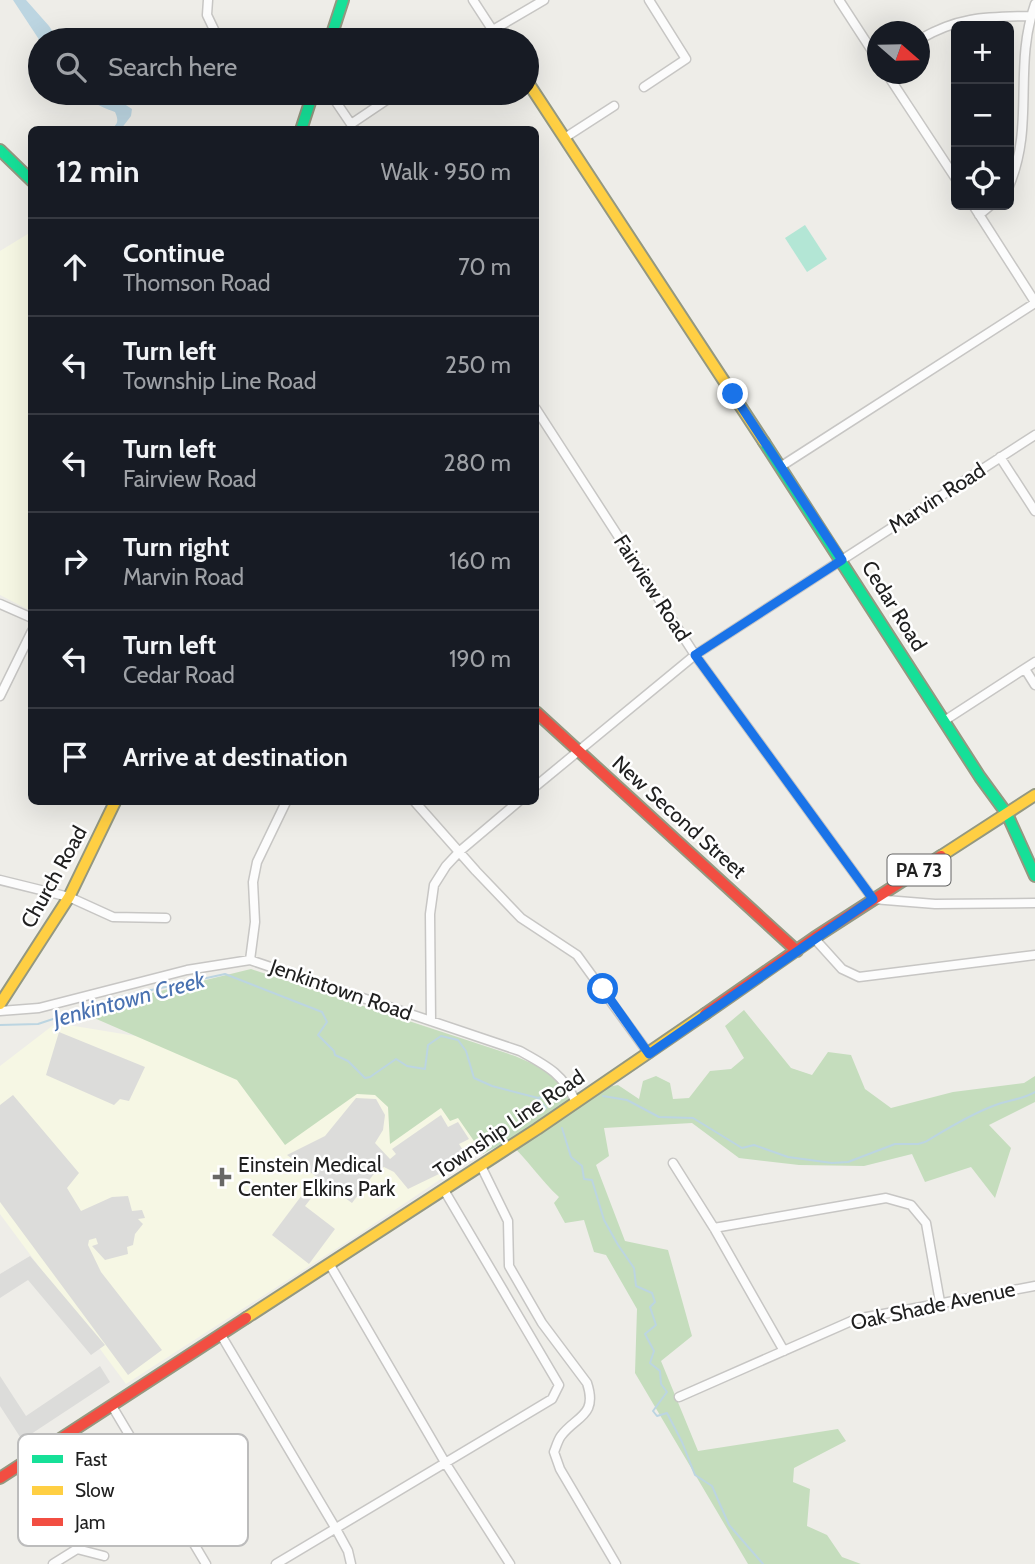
<!DOCTYPE html>
<meta charset="utf-8">
<style>
:root{--surface:#171b24;--page:#20242c;--text:#f1f3f6;--muted:#9ea1a6;--line:#363941}
body{margin:0;font-family:Cabin,sans-serif;background:var(--page);color:var(--text)}
.controls{position:absolute;right:21px;top:21px;display:grid;overflow:hidden;border-radius:10px;box-shadow:0 7px 28px #0002}
.controls button{width:63px;height:63px;display:grid;place-items:center;padding:0;border:0;border-bottom:2px solid var(--line);background:var(--surface);color:var(--text);font:35px sans-serif}
.compass{position:absolute;left:867px;top:21px;width:63px;height:63px;border-radius:50%;background:var(--surface);box-shadow:0 7px 28px #0002;rotate:110deg}
.stop{position:absolute;width:21px;height:21px;margin:-16px;border:5px solid #1a73e8;border-radius:50%;background:#fff}
.stop.end{background:#1a73e8;border-color:#fff;box-shadow:0 2px 7px #0008}
.list{margin:0;padding:0;list-style:none}
h2{display:flex;justify-content:space-between;align-items:center;height:91px;margin:0;padding:0 28px;font-size:30px}
h2 small{font-size:23px;font-weight:400;color:var(--muted)}
.list li{display:grid;grid-template-columns:46px 1fr auto;gap:21px;align-items:center;box-sizing:border-box;height:98px;padding:0 28px;border-top:2px solid var(--line)}
.list b{display:block;font-size:26px;white-space:nowrap}
.list p{margin:0;font-size:23px;white-space:nowrap;color:var(--muted)}
.list em{font-size:23px;font-style:normal;color:var(--muted)}
.icon{flex:none;width:38px;height:38px;fill:none;stroke:currentColor;stroke-width:2;stroke-linecap:round;stroke-linejoin:round}
.map{position:relative;flex:none;width:1035px;height:1564px;overflow:hidden}
.search{position:absolute;background:var(--surface);box-shadow:0 7px 28px #0002;left:28px;top:28px;width:511px;height:77px;display:flex;align-items:center;gap:18px;box-sizing:border-box;padding:0 24px;border-radius:38px;color:var(--muted);font-size:26px}
.panel{position:absolute;background:var(--surface);box-shadow:0 7px 28px #0002;left:28px;top:126px;width:511px;height:679px;border-radius:10px}
.map>svg:first-child{display:block}
</style>
<div class="map">
<svg width="1035" height="1564" viewBox="0 0 1035 1564">
<rect width="100%" height="100%" fill="#eeede8"/>
<path fill="#f6f7e4" d="M31,232V611L0,595V251Z
M56,1023L160,1040L455,1107L499,1140L356,1236L126,1384L0,1214V1066Z"/>
<path fill="#dcdcda" d="M59,1032L145,1067L129,1101L120,1099L114,1105L46,1075Z
M13,1095L79,1173L67,1188L81,1211L112,1197L128,1196L132,1211L142,1210L145,1218L138,1219L143,1224L135,1234L133,1245L127,1247L128,1254L105,1260L92,1246L98,1244L96,1238L89,1240L88,1245L101,1272L162,1350L128,1375L0,1202V1105Z
M356,1098L376,1099L385,1115L383,1130L375,1143L390,1159L396,1154L392,1149L441,1115L448,1127L458,1122L469,1139L459,1144L466,1155L439,1174L408,1189L394,1172L384,1167L376,1171L352,1203L287,1155L325,1136Z
M308,1187L316,1192L305,1206L335,1229L309,1264L272,1235Z
M30,1256L105,1345L91,1355L28,1280L0,1298V1274Z
M100,1366L110,1382L22,1440L0,1406V1376L26,1416Z"/>
<path fill="#c5ddbd" d="M251,969L515,1056L549,1071L568,1094L618,1085L639,1099L643,1081L656,1076L670,1083L673,1099L689,1098L710,1071L731,1069L744,1058L725,1026L744,1010L791,1068L812,1075L828,1052L851,1055L865,1089L891,1108L953,1092L1024,1083L1035,1076V1102L989,1125L1011,1148L995,1198L971,1167L925,1182L912,1154L864,1166L799,1165L739,1158L692,1123L604,1128L609,1156L596,1165L625,1241L668,1250L692,1336L661,1361L698,1451L838,1429L846,1441L794,1468L793,1482L810,1489L807,1526L827,1535L842,1557L861,1564H748L635,1373L637,1309L606,1255L594,1252L584,1220L565,1223L554,1203L559,1197C540,1180 527,1158 507,1141L483,1154L458,1118L450,1121L441,1108L390,1144L388,1107L375,1095L357,1094L285,1145L237,1080L78,1011Z"/>
<path fill="#b3e6d5" d="M805,225L827,259L807,272L785,238Z"/>
<path fill="#bcd5e1" d="M13,0H26L49,26L58,40L40,41Z
M80,93C101,93 114,97 132,109L131,116L121,129H111C118,124 119,121 115,112C106,109 86,100 80,93Z"/>
<g fill="none" stroke-linecap="round" stroke-linejoin="round">
<path stroke="#bcd5e1" stroke-width="2" d="M107,101L121,109
M0,1025L38,1024L119,997L225,974L322,1012L327,1022L318,1035L334,1051L335,1055L348,1061L365,1078L370,1077L396,1059L407,1066L425,1069L428,1045L441,1036L458,1040L466,1051L474,1078L492,1086L538,1098L562,1090
M603,1096L627,1100L659,1117L693,1118L742,1148L754,1145L788,1157L832,1163L848,1162L895,1144H918L925,1142C947,1129 969,1115 993,1106C1007,1100 1021,1100 1035,1092
M538,1099L546,1108
M562,1128L571,1157L582,1166L584,1179L592,1180L604,1220L618,1245L634,1268L636,1286L652,1293L655,1302L650,1307L656,1325L645,1334L654,1351L650,1363L660,1371L661,1384L667,1392L653,1411L657,1416L667,1413L682,1442L695,1475L712,1486L729,1525L763,1564"/>
<g stroke="#c7c6c4" stroke-width="11">
<path id="street" d="M208,0L207,15L219,40
M473,0L499,40
M839,0L878,60
M920,39C960,16 986,17 1031,16
M476,40L544,0
M887,74L956,179
M644,87L686,59L649,0
M330,93L355,130
M351,124L397,93
M566,137L614,106
M1009,186C1035,125 1013,67 1035,4
M973,205L1035,302
M979,215L991,205
M536,409L695,655L873,899L935,904L1035,903
M1000,457L1035,511
M780,467L1035,303
M0,604L32,618
M1025,669L1035,685
M0,696L32,631
M944,721L1035,662
M536,786L695,655L1035,435
M415,802L476,871L521,918L577,955L649,1054
M0,880L69,897L113,917L166,918
M814,938L842,969L859,977L1035,955
M250,960L255,922L253,882L257,862L286,802
M0,1011L39,1008L187,970L250,960L520,1051C547,1066 562,1073 576,1102
M431,1021L430,914L434,885L446,866L460,851L518,802
M673,1163L714,1228L784,1351
M481,1166L508,1221L509,1266L542,1323L587,1383C598,1416 576,1416 561,1436C558,1440 556,1447 554,1452L560,1469L616,1564
M714,1228L886,1198L911,1205L926,1223L940,1302
M330,1265L446,1464L510,1564
M221,1335L336,1529L348,1551L351,1564
M679,1397L856,1319L1035,1286
M112,1406L206,1564
M53,1564L77,1549L104,1556
M276,1564L552,1399L559,1385L444,1190"/>
</g>
<g stroke="#949880" stroke-width="14">
<path id="fast" d="M330,40L343,0
M301,130L313,93
M0,150L32,181
M764,442L980,777L1007,814L1035,876"/>
</g>
<g stroke="#949880" stroke-width="14">
<path id="slow" d="M527,81L764,442
M941,856L1035,795
M0,1004L69,897L115,802
M246,1318L537,1129L705,1014"/>
</g>
<g stroke="#949880" stroke-width="14">
<path id="jam" d="M536,712L797,951
M705,1014L814,938L941,856
M0,1478L246,1318"/>
</g>
<use href="#street" stroke="#fcfcfc" stroke-width="8"/>
<use href="#fast" stroke="#16e098" stroke-width="10"/>
<use href="#slow" stroke="#ffcf43" stroke-width="10"/>
<use href="#jam" stroke="#f24e42" stroke-width="10"/>
</g>
<g fill="none" stroke-linecap="round" stroke-linejoin="round">
<path stroke="#1a73e8" stroke-width="9" d="M603,989L649,1054L873,899L695,655L842,560L733,394"/>
</g>
<path fill="#686866" stroke="#fff" stroke-width="2.5" d="M218.5 1166.5h7v7h7v7h-7v7h-7v-7h-7v-7h7z"/>
<g text-anchor="middle" stroke-width="5" stroke-linejoin="round" paint-order="stroke">
<rect fill="#fff" stroke="#636363" stroke-width="2" x="887.5" y="854.5" width="63" height="31" rx="5"/>
<g font-size="19" font-weight="bold" fill="#202020">
<text x="919" y="877">PA 73</text>
</g>
<g font-size="21" fill="#202020" stroke="#fff">
<text transform="translate(937 498) rotate(-33)" y="7">Marvin Road</text>
<text transform="translate(652 588) rotate(57)" y="7">Fairview Road</text>
<text transform="translate(894 606) rotate(58)" y="7">Cedar Road</text>
<text transform="translate(679 817) rotate(42)" y="7">New Second Street</text>
<text transform="translate(54 877) rotate(-61)" y="7">Church Road</text>
<text transform="translate(341 990) rotate(19)" y="7">Jenkintown Road</text>
<text transform="translate(509 1124) rotate(-34)" y="7">Township Line Road</text>
<text transform="translate(933 1306) rotate(-12)" y="7">Oak Shade Avenue</text>
</g>
<g font-size="21" fill="#202020" stroke="#fff" text-anchor="start">
<text x="238" y="1172">Einstein Medical<tspan x="238" dy="24">Center Elkins Park</tspan></text>
</g>
<g font-size="23" font-style="italic" fill="#4a72b1" stroke="#fff">
<text transform="translate(129 999) rotate(-15)" y="8">Jenkintown Creek</text>
</g>
</g>
<rect x="18" y="1434" width="230" height="112" rx="10" fill="#fff" stroke="#bcbcbc" stroke-width="2"/>
<rect x="32" y="1455" width="31" height="8" fill="#16e098"/>
<rect x="32" y="1486" width="31" height="9" fill="#ffcf43"/>
<rect x="32" y="1518" width="31" height="8" fill="#f24e42"/>
<g font-size="19" fill="#202020">
<text x="75" y="1466">Fast</text>
<text x="75" y="1497">Slow</text>
<text x="75" y="1529">Jam</text>
</g>
</svg>
<div class="controls">
<button>+</button>
<button>−</button>
<button><svg class="icon" aria-label="locate" viewBox="0 0 24 24"><circle cx="12" cy="12" r="6"/><path d="M12 2v4M12 18v4M2 12h4M18 12h4"/></svg></button>
</div>
<svg class="compass" viewBox="-18 -18 36 36"><path d="M0-13l5 13h-10z" fill="#e53935"/><path d="M0 13l5-13h-10z" fill="#9ea1a6"/></svg>
<div class="stop" style="left:603px;top:989px"></div>
<div class="stop end" style="left:733px;top:394px"></div>
<div class="search"><svg class="icon" aria-label="search" viewBox="0 0 24 24"><circle cx="10" cy="10" r="6"/><path d="M15 15l6 6"/></svg>Search here</div>
<section class="panel">
<h2>12 min<small>Walk · 950 m</small></h2>
<ul class="list">
<li><svg class="icon" aria-label="ahead" viewBox="0 0 24 24"><path d="M12 20V5M6 11l6-6 6 6"/></svg><div><b>Continue</b><p>Thomson Road</p></div><em>70 m</em></li>
<li><svg class="icon" aria-label="left" viewBox="0 0 24 24"><path d="M17 20v-9H6M10 6l-5 5 5 5"/></svg><div><b>Turn left</b><p>Township Line Road</p></div><em>250 m</em></li>
<li><svg class="icon" aria-label="left" viewBox="0 0 24 24"><path d="M17 20v-9H6M10 6l-5 5 5 5"/></svg><div><b>Turn left</b><p>Fairview Road</p></div><em>280 m</em></li>
<li><svg class="icon" aria-label="right" viewBox="0 0 24 24"><path d="M7 20v-9h11M14 6l5 5-5 5"/></svg><div><b>Turn right</b><p>Marvin Road</p></div><em>160 m</em></li>
<li><svg class="icon" aria-label="left" viewBox="0 0 24 24"><path d="M17 20v-9H6M10 6l-5 5 5 5"/></svg><div><b>Turn left</b><p>Cedar Road</p></div><em>190 m</em></li>
<li><svg class="icon" aria-label="arrive" viewBox="0 0 24 24"><path d="M6 21V4h12l-3 4 3 4H6"/></svg><div><b>Arrive at destination</b></div></li>
</ul>
</section>
</div>
